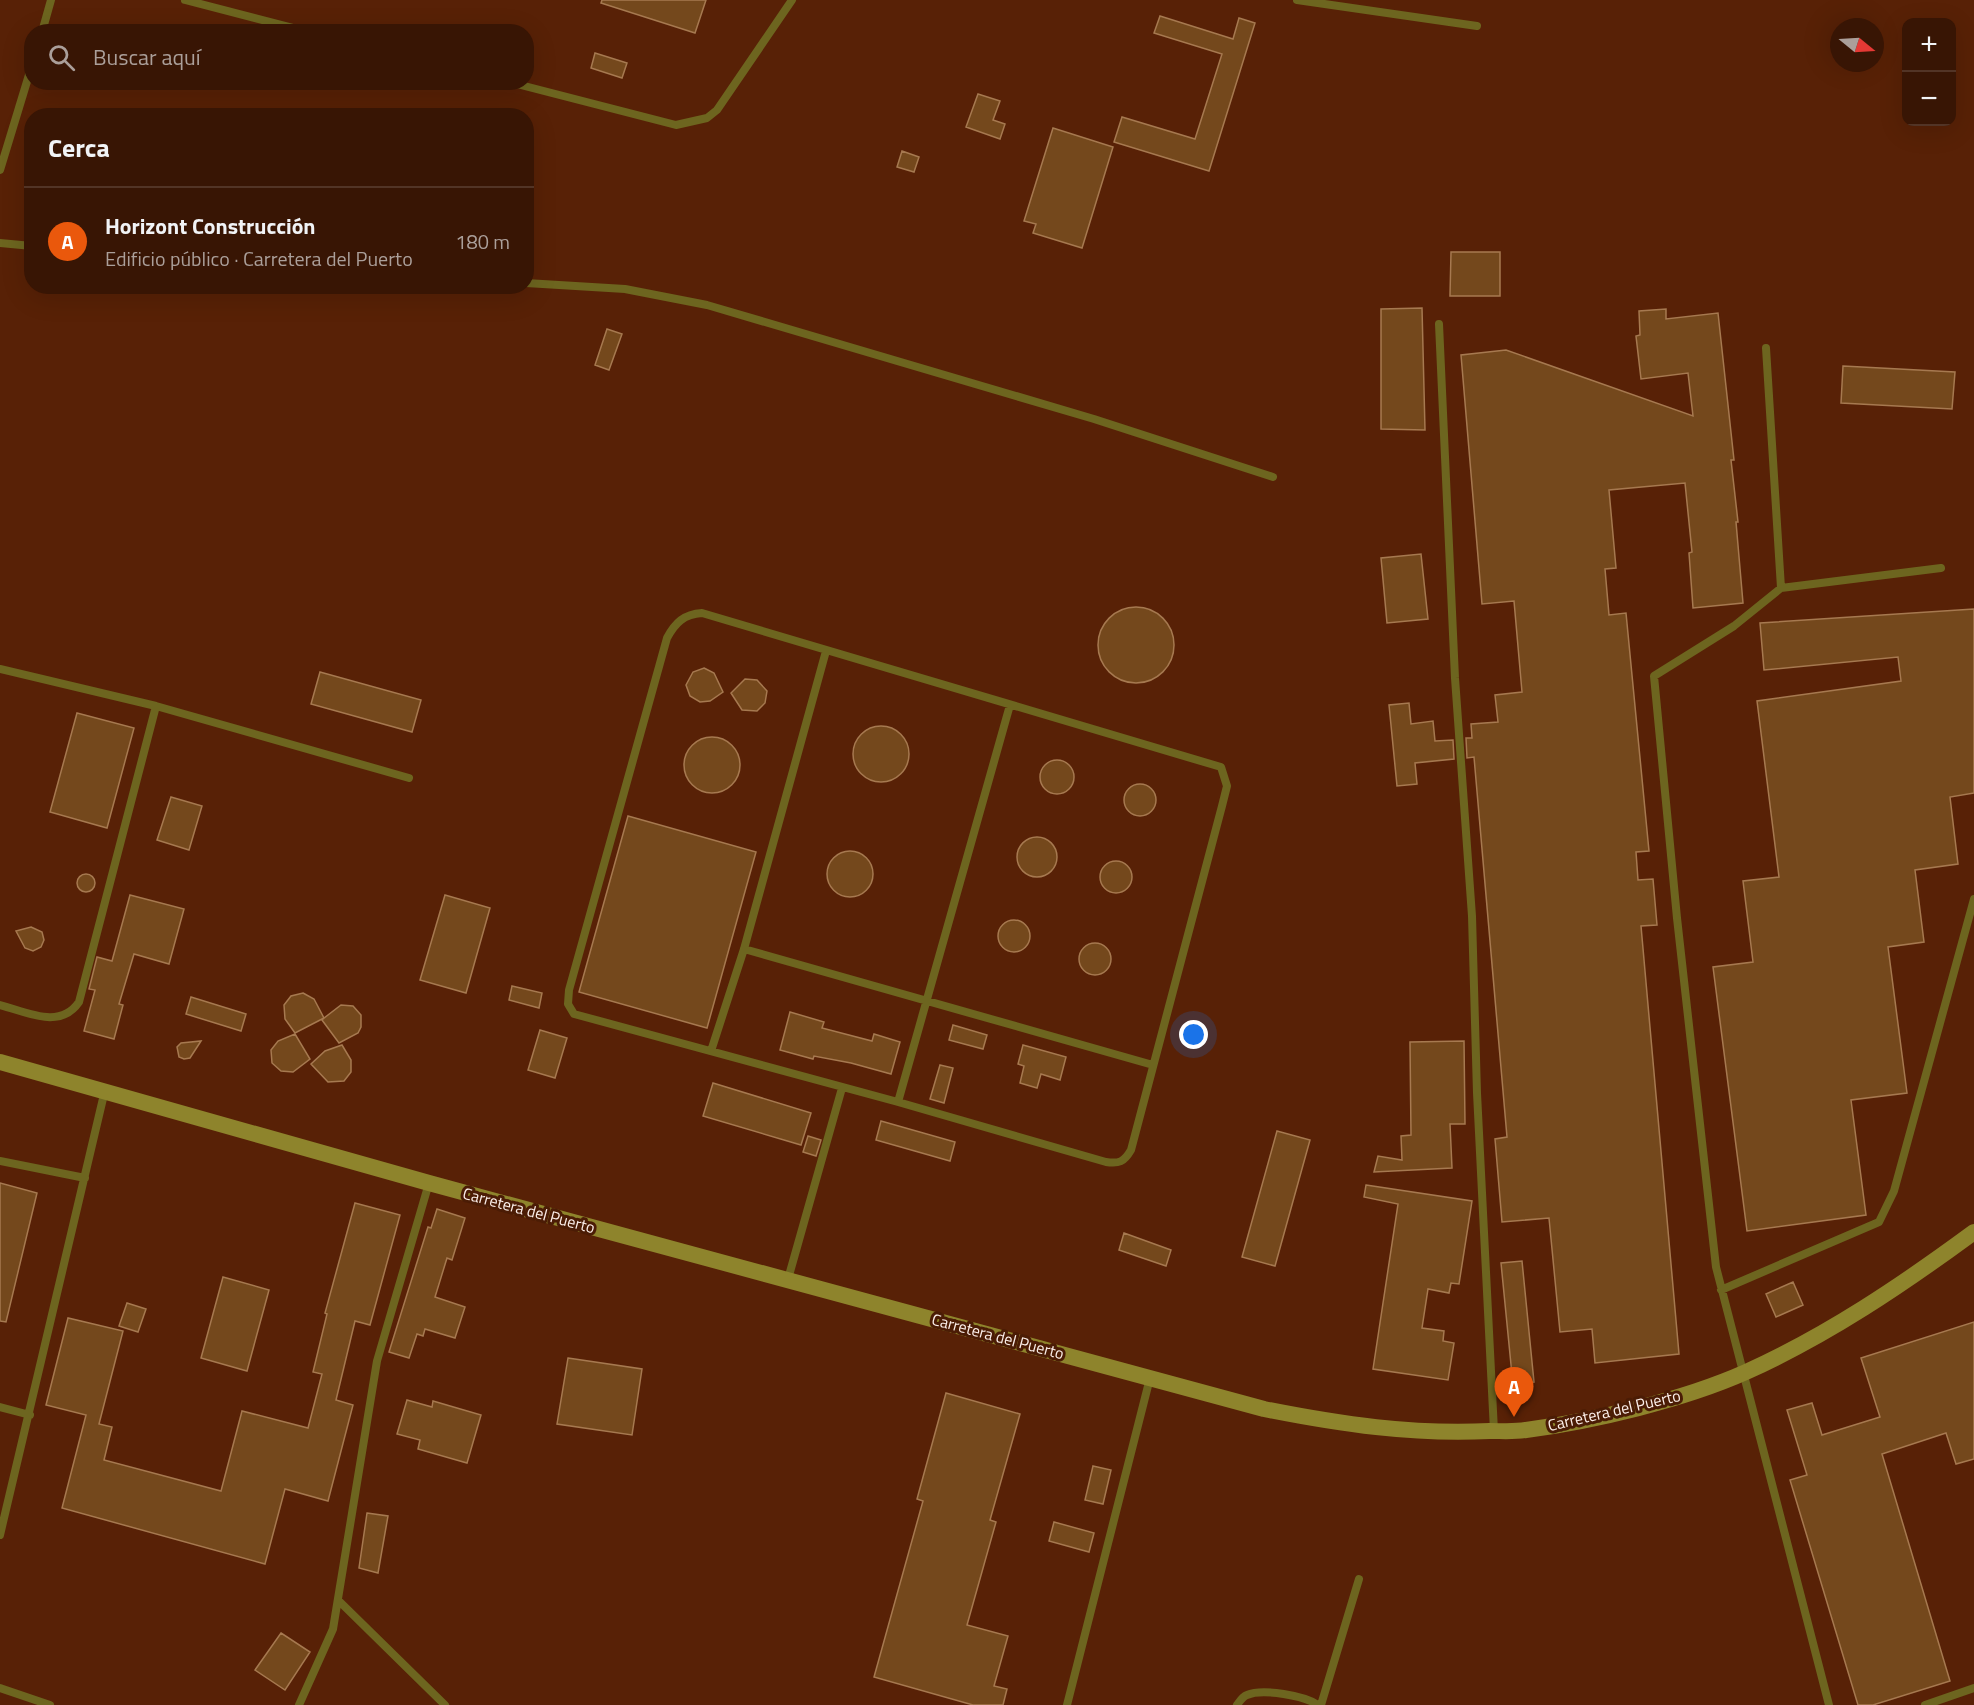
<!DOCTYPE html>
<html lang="es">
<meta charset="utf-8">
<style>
:root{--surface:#381504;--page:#3f1e0e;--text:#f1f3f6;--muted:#ab9f9a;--line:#523426;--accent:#ea580c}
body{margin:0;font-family:"Titillium Web",sans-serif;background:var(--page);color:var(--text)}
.controls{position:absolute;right:18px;top:18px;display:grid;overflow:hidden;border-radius:12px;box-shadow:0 6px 24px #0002}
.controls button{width:54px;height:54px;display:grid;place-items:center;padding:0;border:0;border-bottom:2px solid var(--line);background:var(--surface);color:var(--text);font:30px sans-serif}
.compass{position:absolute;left:1830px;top:18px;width:54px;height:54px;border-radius:50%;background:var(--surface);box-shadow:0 6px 24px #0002;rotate:108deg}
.you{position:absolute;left:1194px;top:1035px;width:21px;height:21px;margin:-15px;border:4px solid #fff;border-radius:50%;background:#1a73e8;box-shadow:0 0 0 9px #1a73e833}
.badge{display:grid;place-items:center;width:39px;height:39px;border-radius:50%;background:var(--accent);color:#fff;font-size:20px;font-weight:700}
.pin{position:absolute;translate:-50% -50px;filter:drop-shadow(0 2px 3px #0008)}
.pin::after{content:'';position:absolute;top:32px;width:21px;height:18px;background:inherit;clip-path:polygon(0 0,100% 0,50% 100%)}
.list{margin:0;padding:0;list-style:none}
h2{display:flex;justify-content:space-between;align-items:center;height:78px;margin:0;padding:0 24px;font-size:26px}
h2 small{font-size:20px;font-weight:400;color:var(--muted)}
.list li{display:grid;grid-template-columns:39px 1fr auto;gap:18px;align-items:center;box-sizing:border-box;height:108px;padding:0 24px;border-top:2px solid var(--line)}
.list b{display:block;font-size:22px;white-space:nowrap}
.list p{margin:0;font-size:20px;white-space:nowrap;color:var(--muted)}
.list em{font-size:20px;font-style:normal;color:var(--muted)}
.icon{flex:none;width:33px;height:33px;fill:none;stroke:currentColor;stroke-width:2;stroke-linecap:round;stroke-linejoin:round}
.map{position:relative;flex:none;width:1974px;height:1705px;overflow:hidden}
.search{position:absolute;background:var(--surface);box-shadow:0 6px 24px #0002;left:24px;top:24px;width:510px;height:66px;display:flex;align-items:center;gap:15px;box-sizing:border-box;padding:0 21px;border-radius:24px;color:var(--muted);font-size:22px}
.panel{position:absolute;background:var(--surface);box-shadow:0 6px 24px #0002;left:24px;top:108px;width:510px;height:186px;border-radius:24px}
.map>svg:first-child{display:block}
</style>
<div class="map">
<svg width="1974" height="1705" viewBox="0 0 1974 1705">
<rect width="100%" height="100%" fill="#4b1c05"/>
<path fill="#582106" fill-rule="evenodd" d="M0,0H1974V1705H0ZM1906,22H1952V122H1906ZM1839,27H1875V63H1839ZM32,32H526V82H32ZM32,116H526V286H32Z"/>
<path fill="#74481c" stroke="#a67950" stroke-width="1.5" d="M602,0H706L695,33L601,3Z
M1160,16L1233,39L1239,18L1255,23L1209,171L1114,142L1122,117L1195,139L1222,54L1154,33Z
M595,53L627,63L622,78L591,68Z
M978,94L1000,101L993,120L1005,124L1000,139L966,127Z
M1053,128L1113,147L1082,248L1033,233L1036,224L1024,221Z
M902,151L919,157L914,172L897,167Z
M1451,252H1500V296H1450Z
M1422,308L1425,430L1381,429V309Z
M1666,309V319L1718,313L1734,460H1731L1738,522H1736L1743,603L1693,608L1689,553L1692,552L1685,483L1609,490L1616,568L1605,569L1609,615L1626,613L1649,851L1636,852L1638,880L1653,879L1657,925L1641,926L1679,1354L1595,1363L1592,1329L1560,1332L1549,1218L1502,1222L1495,1139L1507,1137L1474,757L1467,758L1466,738H1472L1471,724L1498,722L1495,695L1522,692L1514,601L1482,604L1461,355L1506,350L1693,416L1688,373L1641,379L1636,336L1640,335L1639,311Z
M607,329L622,334L609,370L595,365Z
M1843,366L1955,372L1952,409L1841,403Z
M1421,554L1428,619L1387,623L1381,558Z
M1098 645a38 38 0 1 1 76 0a38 38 0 1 1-76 0Z
M1974,609V793L1950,797L1958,864L1915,870L1924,942L1888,947L1907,1093L1851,1100L1866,1215L1747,1231L1713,967L1753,962L1743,881L1779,877L1757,701L1901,681L1898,657L1764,670L1760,623Z
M704,668L714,673L723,692L710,701L700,702L690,696L686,685L693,672Z
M320,672L421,700L412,732L311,704Z
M745,679L757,680L767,691L765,703L757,711L742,710L731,693Z
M1409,703L1411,724L1433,721L1435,741L1453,740L1454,759L1415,763L1417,784L1397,786L1389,705Z
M77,713L134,728L107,828L50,812Z
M853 754a28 28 0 1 1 56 0a28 28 0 1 1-56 0Z
M684 765a28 28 0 1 1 56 0a28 28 0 1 1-56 0Z
M1040 777a17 17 0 1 1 34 0a17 17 0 1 1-34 0Z
M1124 800a16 16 0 1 1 32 0a16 16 0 1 1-32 0Z
M171,797L202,806L189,850L157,840Z
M628,816L756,852L707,1028L579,992Z
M1017 857a20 20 0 1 1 40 0a20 20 0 1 1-40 0Z
M827 874a23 23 0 1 1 46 0a23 23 0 1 1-46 0Z
M1100 877a16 16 0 1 1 32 0a16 16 0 1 1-32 0Z
M77 883a9 9 0 1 1 18 0a9 9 0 1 1-18 0Z
M130,895L184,909L169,964L134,954L119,1004L123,1005L114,1039L84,1031L95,990L89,989L97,957L112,961Z
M445,895L490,908L466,993L420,980Z
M998 936a16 16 0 1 1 32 0a16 16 0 1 1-32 0Z
M31,927L42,932L44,940L41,947L33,951L25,948L16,931Z
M1079 959a16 16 0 1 1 32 0a16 16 0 1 1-32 0Z
M512,986L542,993L539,1008L509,1000Z
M303,993L314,999L324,1018L341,1005L353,1006L361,1015V1027L358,1033L339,1043L322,1020L324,1018L295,1033L285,1019L284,1005L291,996Z
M191,997L246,1014L241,1031L186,1014Z
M790,1012L824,1022L822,1028L872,1041L874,1034L900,1042L891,1074L851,1063L814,1056L813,1059L780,1050Z
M953,1025L987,1035L983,1049L949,1040Z
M540,1030L567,1038L555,1078L528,1070Z
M295,1034L310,1059L293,1072L281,1071L272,1063L271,1050L278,1041Z
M201,1041L190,1058L184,1059L179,1057L177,1047L181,1043Z
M1464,1041L1465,1124H1450L1452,1168L1374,1172L1378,1156L1402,1160L1401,1136L1411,1135L1410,1042Z
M342,1045L351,1060V1072L344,1081L328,1082L311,1064L325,1051Z
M1023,1045L1066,1057L1060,1080L1041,1074L1037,1088L1020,1083L1024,1066L1018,1064Z
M940,1065L953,1068L944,1103L930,1099Z
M713,1083L811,1113L801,1145L703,1116Z
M881,1121L955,1142L950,1161L876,1140Z
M1277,1131L1310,1140L1275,1266L1242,1257Z
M808,1136L821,1140L816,1156L803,1152Z
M0,1183L37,1193L6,1322L0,1321Z
M1366,1185L1472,1201L1459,1284L1451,1283L1449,1293L1428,1289L1422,1328L1444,1331L1443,1341L1454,1343L1448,1380L1373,1369L1398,1204L1364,1197Z
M355,1203L400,1215L370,1325L355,1321L336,1400L353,1405L328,1501L285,1489L265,1564L62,1508L86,1415L46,1405L68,1318L123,1331L99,1424L112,1427L104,1460L221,1491L242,1411L308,1428L322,1374L313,1372L327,1314L325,1313Z
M437,1209L465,1218L452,1260L447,1258L435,1297L465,1307L455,1338L425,1329L423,1336L417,1334L409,1358L389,1352L428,1227L431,1228Z
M1124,1233L1171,1250L1166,1266L1119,1250Z
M1522,1261L1534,1382L1513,1385L1501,1263Z
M223,1277L269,1290L247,1371L201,1358Z
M1793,1282L1803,1305L1776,1317L1766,1294Z
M127,1303L146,1309L138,1332L119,1326Z
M1974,1322V1459L1956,1464L1946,1433L1882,1454L1950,1681L1873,1705H1858L1790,1480L1807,1475L1787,1410L1812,1403L1822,1435L1880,1417L1861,1358Z
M568,1358L642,1369L632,1435L557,1424Z
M946,1393L1020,1414L990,1520L996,1522L967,1625L1008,1636L994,1686L1007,1689L1003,1705H973L874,1677L923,1501L917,1499Z
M407,1400L432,1407L433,1401L481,1415L467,1463L418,1449L420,1440L397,1434Z
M1093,1466L1111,1470L1103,1504L1085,1500Z
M367,1513L388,1516L378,1573L359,1568Z
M1054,1522L1094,1533L1089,1552L1049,1541Z
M281,1633L310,1652L285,1690L255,1670Z"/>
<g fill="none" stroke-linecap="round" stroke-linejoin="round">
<path stroke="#6d651f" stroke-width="8" d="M185,0L309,32
M1297,0L1477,26
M42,32L51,0
M509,82L676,125L707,118L717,110L792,0
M0,170L32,65
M0,243L32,246
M526,283L625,289L707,305L1094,419L1273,477
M1439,324L1455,678L1472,916L1477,1093L1494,1431
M1766,348L1781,588
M0,669L156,706L409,778
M744,949L1153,1065
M0,1005C27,1012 60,1030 79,1002L156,706
M711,1051L744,949L826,651
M898,1102L1106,1162C1119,1164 1124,1162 1131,1150L1222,806L1227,786L1221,767L702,613C684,614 675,623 667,638L569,990L568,1004L574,1014L898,1102L1010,705
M0,1161L85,1178
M788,1279L842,1088
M1721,1290L1879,1222L1894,1191L1974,899
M0,1407L30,1415
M0,1535L105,1090
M339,1601L445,1705
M0,1688L50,1705
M299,1705L333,1629L377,1361L429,1183
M1067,1705L1150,1378
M1237,1705C1240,1701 1242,1697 1247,1695C1263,1688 1305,1696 1318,1705
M1321,1705L1359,1579
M1829,1705L1716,1267L1677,918L1654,676L1734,626L1781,588L1941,568
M1925,1705L1974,1688"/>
<path stroke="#8e842c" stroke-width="16" d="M0,1062L429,1183L1264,1409C1339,1424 1413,1435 1490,1431C1502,1431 1514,1432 1526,1430C1594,1421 1683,1400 1746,1372C1828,1335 1902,1285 1974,1232"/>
</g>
<g text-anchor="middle" stroke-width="6" stroke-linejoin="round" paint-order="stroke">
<g font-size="16" fill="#fcefea" stroke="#4b1c05">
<text transform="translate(529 1210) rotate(15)" y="6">Carretera del Puerto</text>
<text transform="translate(998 1336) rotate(15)" y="6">Carretera del Puerto</text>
<text transform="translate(1614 1410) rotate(-13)" y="6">Carretera del Puerto</text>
</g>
</g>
</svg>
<div class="controls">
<button>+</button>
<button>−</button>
</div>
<svg class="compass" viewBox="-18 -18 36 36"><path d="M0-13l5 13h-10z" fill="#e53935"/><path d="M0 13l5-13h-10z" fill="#ab9f9a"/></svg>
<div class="you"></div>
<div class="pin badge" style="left:1514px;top:1417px">A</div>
<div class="search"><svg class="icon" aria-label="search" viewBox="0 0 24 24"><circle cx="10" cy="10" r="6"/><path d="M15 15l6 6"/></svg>Buscar aquí</div>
<section class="panel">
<h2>Cerca<small></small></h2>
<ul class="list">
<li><span class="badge">A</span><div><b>Horizont Construcción</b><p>Edificio público · Carretera del Puerto</p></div><em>180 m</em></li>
</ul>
</section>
</div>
